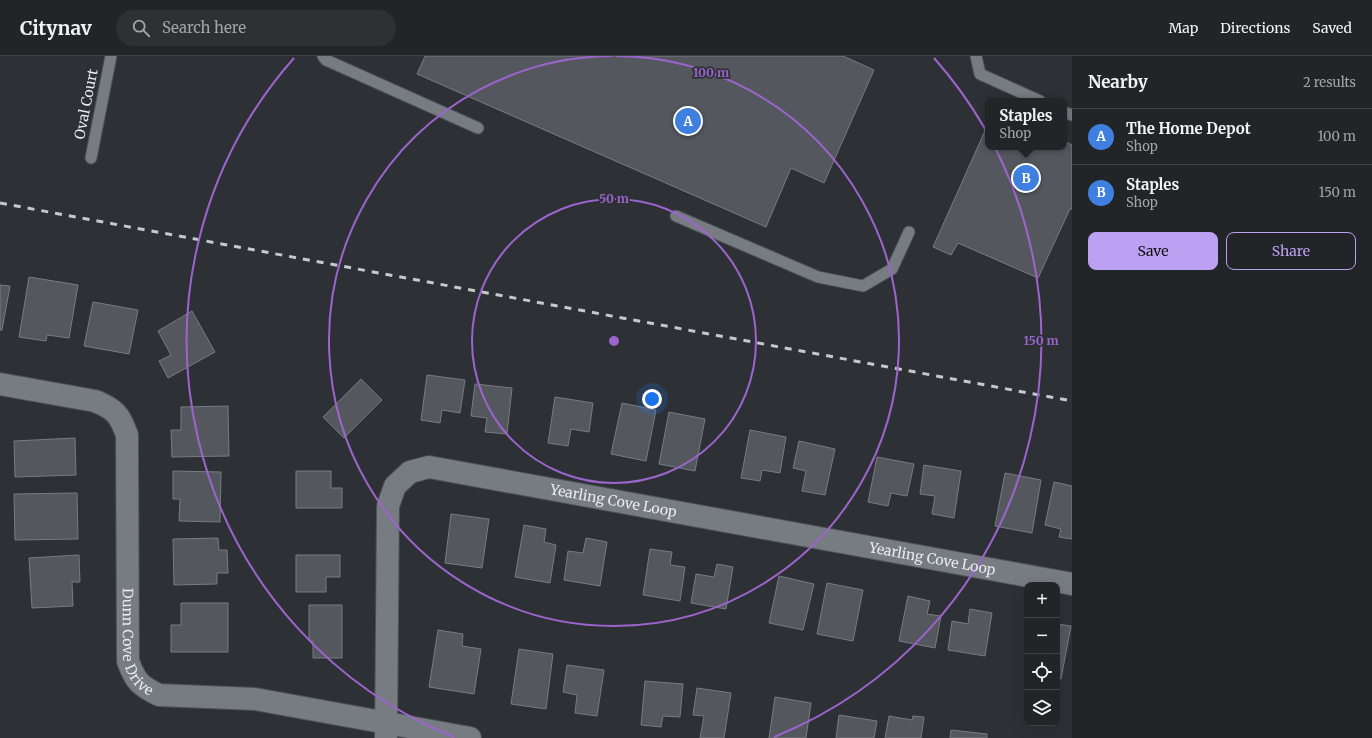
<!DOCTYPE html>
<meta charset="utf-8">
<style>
:root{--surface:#222528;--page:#2e3134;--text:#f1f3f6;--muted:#a2a5a8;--line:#3f4245;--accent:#bca0f2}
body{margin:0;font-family:Merriweather,serif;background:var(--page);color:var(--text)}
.controls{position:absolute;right:12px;bottom:12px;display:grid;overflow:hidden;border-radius:8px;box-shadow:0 4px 16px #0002}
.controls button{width:36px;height:36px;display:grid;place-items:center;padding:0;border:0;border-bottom:1px solid var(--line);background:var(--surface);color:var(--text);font:20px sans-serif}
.you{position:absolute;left:652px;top:343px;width:14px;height:14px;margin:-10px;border:3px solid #fff;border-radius:50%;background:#1a73e8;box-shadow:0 0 0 6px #1a73e833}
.badge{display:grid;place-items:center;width:26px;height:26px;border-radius:50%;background:var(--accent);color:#fff;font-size:13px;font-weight:700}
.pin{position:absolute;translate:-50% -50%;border:2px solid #fff;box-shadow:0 1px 4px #0006}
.popup{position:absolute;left:985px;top:42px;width:82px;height:52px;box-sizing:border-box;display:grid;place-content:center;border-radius:8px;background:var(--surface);filter:drop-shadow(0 1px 3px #0005);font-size:13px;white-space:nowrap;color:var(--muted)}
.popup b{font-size:15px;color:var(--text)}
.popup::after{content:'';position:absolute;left:50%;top:100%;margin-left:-8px;border:8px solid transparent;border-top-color:var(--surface)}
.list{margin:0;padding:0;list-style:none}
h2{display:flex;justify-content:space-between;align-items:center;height:52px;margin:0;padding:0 16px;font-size:17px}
h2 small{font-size:13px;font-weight:400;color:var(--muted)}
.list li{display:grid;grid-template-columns:26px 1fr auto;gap:12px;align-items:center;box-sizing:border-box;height:56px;padding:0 16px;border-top:1px solid var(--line)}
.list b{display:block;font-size:15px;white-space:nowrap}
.list p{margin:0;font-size:13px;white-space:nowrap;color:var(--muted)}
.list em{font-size:13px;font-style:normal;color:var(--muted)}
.actions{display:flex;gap:8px;padding:12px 16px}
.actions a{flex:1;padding:9px 0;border:1px solid var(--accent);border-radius:8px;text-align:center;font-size:14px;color:var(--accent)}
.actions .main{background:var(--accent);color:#111}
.icon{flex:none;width:22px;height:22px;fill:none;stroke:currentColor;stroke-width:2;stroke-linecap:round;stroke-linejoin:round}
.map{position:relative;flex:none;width:1072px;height:682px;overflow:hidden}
header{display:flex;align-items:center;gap:24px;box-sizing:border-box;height:56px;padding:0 20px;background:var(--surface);border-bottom:1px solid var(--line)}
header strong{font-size:19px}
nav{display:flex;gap:22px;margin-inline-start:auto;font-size:14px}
.search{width:280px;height:36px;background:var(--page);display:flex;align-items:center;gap:10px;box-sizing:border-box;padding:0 14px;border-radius:22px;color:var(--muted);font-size:15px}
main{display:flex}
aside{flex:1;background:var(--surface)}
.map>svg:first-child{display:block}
</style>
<header>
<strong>Citynav</strong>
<div class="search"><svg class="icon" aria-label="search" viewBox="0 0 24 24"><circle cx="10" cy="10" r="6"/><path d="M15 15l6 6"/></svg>Search here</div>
<nav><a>Map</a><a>Directions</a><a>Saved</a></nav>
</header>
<main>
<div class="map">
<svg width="1072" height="682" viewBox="0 0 1072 682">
<rect width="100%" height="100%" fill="#2d3136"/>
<path fill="#54585e" stroke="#787c82" d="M425,0H843L874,14L824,127L791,112L766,171L417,18Z
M988,68V91H1064V85L1072,89V153H1070L1038,222L958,187L951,199L933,191Z
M29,221L78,229L69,282L47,279L46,285L19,281Z
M0,229L10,230L2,274H0Z
M93,246L138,254L129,298L84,290Z
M192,255L215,296L168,322L159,305L171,299L158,275Z
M427,319L465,324L460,357L442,354L440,367L421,364Z
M361,323L382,344L344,382L323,361Z
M475,328L512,332L507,378L485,376L487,362L471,360Z
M555,341L593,347L589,376L571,373L568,390L548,387Z
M622,347L656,354L646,405L611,398Z
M228,350L229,400L172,401L171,374H181V351Z
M669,356L705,363L695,415L659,408Z
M750,374L786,381L780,417L762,414L760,425L741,422Z
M75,382L76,419L15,421L14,385Z
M799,385L835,393L825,439L802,435L806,415L793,412Z
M877,401L914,408L907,440L891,437L888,450L868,446Z
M924,409L961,415L954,462L932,458L935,440L920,438Z
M173,415L221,416L220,466L179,465L180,443H173Z
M296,415H331V432H342V452H296Z
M1005,417L1041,424L1032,477L995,470Z
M1054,426L1072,430V483L1059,481L1061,473L1045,469Z
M77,437L78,483L15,484L14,438Z
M451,458L489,463L482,512L445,507Z
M524,469L546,473L544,486L556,489L550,527L515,521Z
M218,482L219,494H227L228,517H217V528L174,529L173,483Z
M586,482L607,486L600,530L564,524L568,495L583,497Z
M650,493L672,496L670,509L685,511L680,545L643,539Z
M79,499L80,526H72L73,550L32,552L29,502Z
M296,499H340V521H326V536H296Z
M717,508L733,511L726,553L691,547L696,518L714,521Z
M779,520L814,528L803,574L769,567Z
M827,527L863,534L853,585L817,578Z
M908,540L930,545L927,558L941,560L935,592L899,585Z
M181,547H228V596H171V569H181Z
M309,549H342V602H313V585H309Z
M970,553L992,557L985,600L948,594L952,565L968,568Z
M1057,568L1071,570L1061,623L1057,622Z
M438,574L463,578L462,590L481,593L474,638L429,631Z
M519,593L553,598L546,653L511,648Z
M567,609L604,614L597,660L575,657L577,639L563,636Z
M645,625L683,628L680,661L663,660L661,671L641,669Z
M697,632L731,637L724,682H700L704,660L693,659Z
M775,641L811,647L806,682H769Z
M839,659L877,665L874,682H836Z
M889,660L912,664L913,660L924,661L921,682H885Z
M951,674L987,678V682H950Z"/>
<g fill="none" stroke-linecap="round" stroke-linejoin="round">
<g stroke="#4c4f53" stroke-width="13">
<path id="service" d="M323,0L326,4L478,72
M976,0L980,18L1040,45
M1064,56L1072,59
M91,102L111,0
M676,160L818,221L863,230L892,213L909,176"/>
</g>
<g stroke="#4c4f53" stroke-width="24">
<g id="minor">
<path id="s1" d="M0,328L95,345C115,353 120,359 127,379L128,605C135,625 140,630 159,639L255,643L470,682"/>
<path id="s2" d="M386,682L388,450L395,430L410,416L429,411L1072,528"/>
</g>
</g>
<use href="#service" stroke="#777b82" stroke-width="11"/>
<use href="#minor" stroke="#777b82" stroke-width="22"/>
<path stroke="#c6c9cc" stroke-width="3" stroke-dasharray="7 7" stroke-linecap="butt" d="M0,147L1072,345"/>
</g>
<g fill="none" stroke="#9c65cd" stroke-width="2">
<circle cx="614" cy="285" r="142"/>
<path d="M616 0A285 285 0 1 1 612 0"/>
<path d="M454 681A427 427 0 0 1 294 2M934 2A427 427 0 0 1 774 681"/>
</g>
<g text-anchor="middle" stroke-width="3.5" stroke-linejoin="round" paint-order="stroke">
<g font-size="14" fill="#e8ebee" stroke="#2d3136">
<text transform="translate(86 48) rotate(-79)" y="5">Oval Court</text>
<text dy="5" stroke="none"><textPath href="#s2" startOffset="481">Yearling Cove Loop</textPath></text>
<text dy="5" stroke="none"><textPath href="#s2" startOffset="805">Yearling Cove Loop</textPath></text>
<text dy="5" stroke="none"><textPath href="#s1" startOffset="355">Dunn Cove Drive</textPath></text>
</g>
</g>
<circle cx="614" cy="285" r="6" fill="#9c65cd" stroke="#2d3136" stroke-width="2"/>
<g font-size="12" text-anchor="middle" font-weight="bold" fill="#9c65cd" stroke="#2d3136" stroke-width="3.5" stroke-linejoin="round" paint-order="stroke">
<text x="711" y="21">100 m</text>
<text x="614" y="147">50 m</text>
<text x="1041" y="289">150 m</text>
</g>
</svg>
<div class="controls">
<button>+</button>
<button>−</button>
<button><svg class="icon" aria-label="locate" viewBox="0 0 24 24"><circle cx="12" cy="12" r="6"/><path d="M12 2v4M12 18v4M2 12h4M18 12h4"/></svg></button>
<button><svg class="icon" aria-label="layers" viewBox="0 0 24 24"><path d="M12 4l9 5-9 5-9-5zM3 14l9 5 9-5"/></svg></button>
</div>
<div class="you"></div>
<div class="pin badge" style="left:688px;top:65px;background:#3f7fe0">A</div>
<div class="pin badge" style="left:1026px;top:122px;background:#3f7fe0">B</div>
<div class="popup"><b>Staples</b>Shop</div>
</div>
<aside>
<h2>Nearby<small>2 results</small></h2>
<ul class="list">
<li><span class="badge" style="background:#3f7fe0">A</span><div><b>The Home Depot</b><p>Shop</p></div><em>100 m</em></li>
<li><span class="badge" style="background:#3f7fe0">B</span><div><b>Staples</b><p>Shop</p></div><em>150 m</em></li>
</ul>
<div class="actions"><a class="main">Save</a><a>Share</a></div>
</aside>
</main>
